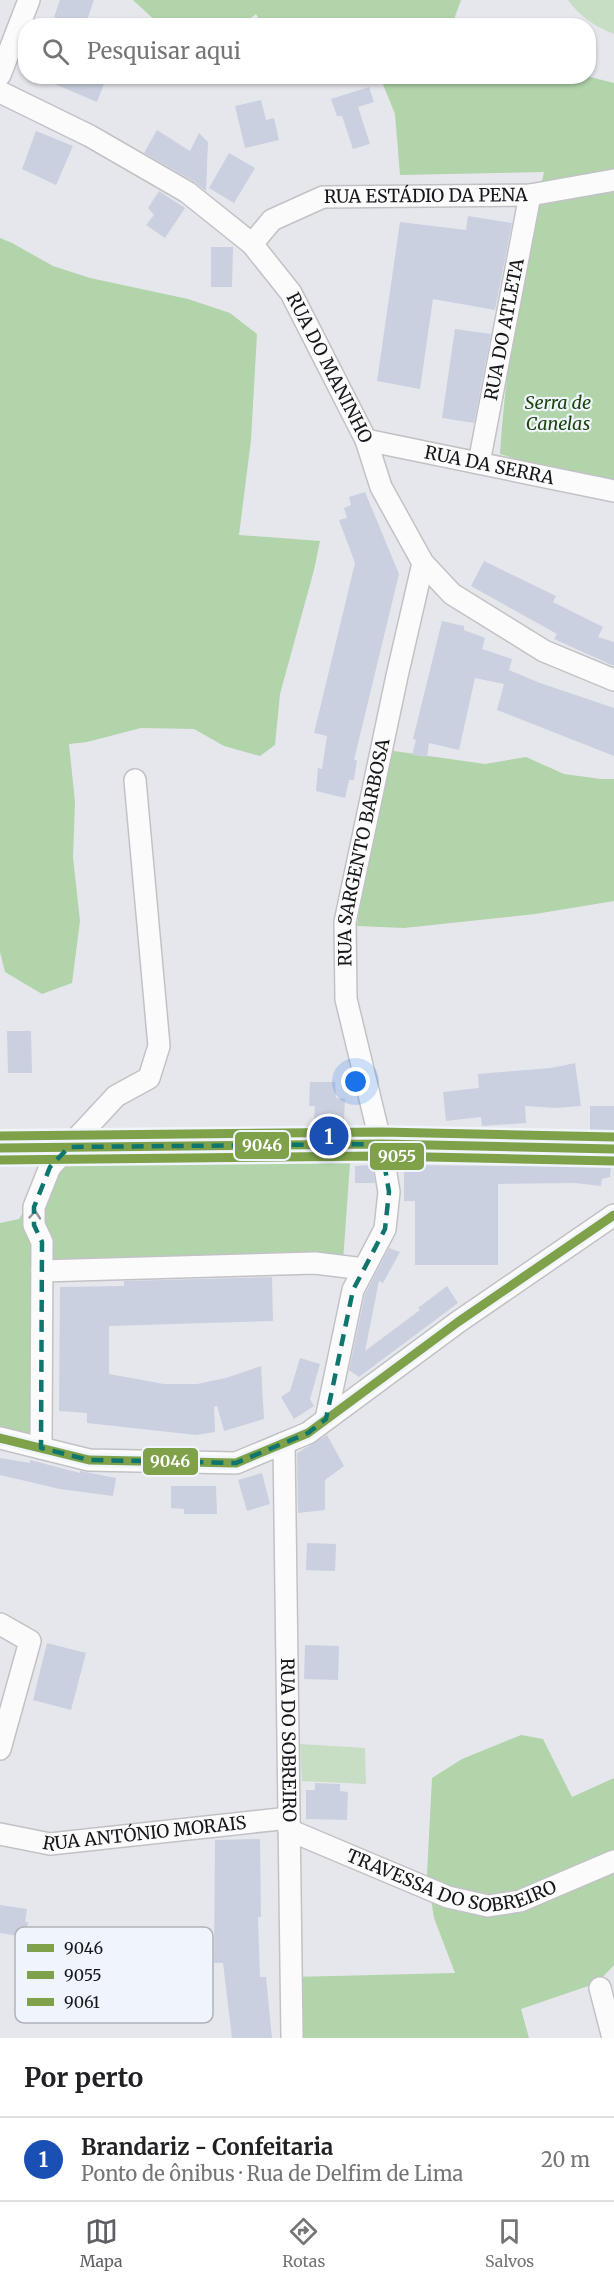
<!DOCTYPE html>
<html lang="pt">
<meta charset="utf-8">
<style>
:root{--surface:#fff;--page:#f6f6f6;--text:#202124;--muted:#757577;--line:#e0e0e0;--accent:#5f6064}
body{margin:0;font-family:Merriweather,serif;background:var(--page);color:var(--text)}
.you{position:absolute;left:356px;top:1082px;width:21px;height:21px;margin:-15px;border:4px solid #fff;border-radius:50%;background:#1a73e8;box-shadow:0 0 0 9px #1a73e833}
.badge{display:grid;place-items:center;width:39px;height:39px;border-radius:50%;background:var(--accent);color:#fff;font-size:20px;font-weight:700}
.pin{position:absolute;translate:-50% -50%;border:3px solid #fff;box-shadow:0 2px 6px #0006}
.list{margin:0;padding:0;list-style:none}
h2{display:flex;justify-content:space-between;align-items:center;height:78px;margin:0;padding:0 24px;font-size:26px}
h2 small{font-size:20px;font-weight:400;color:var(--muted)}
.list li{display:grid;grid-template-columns:39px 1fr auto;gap:18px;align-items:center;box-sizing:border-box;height:84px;padding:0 24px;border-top:2px solid var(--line)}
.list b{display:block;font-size:22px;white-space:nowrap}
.list p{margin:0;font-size:20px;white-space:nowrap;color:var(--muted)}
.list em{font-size:20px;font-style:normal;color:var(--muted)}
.icon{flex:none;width:33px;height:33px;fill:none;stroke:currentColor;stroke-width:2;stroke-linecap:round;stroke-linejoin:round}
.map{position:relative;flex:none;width:614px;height:2038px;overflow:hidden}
.search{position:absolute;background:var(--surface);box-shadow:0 2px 4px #0004;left:18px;right:18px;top:18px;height:66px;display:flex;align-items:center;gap:15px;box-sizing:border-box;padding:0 21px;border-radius:24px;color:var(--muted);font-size:22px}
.sheet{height:162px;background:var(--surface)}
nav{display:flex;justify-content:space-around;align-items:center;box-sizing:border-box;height:84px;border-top:2px solid var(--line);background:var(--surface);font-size:16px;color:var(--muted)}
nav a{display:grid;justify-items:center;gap:3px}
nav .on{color:var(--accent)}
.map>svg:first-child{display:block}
</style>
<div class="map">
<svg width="614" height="2038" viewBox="0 0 614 2038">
<rect width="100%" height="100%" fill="#e6e7ec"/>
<path fill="#c7ddc4" d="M568,0H614V34C596,27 579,16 568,0Z
M300,1744L365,1748L366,1784L302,1781Z"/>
<path fill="#b1d4aa" d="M133,0H461L452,25H262L256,14L242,25L161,26Z
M586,76L614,83V486L589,481L500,454C506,359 523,264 544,172L400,175L395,114L380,77Z
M0,238L12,243L53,266L90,278L188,299L230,313L257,334L251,440L239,535L320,541L314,570L280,694L275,745L260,756L224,746L194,729L141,728L87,742L69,744L75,802L73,857L80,921L72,983L42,994L5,972L0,952Z
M380,749L485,764L526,757L564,774L601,779H614V901L535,914L404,928L357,926Z
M55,1163H350L343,1262L41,1268L31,1448L0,1442V1223L19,1219Z
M521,1735L543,1739L572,1797L614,1778V1965L597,1983L521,2009L529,2038H300L292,1977L455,1973L434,1918L427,1874L432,1778L462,1759Z"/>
<path fill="#cad0df" d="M60,0H94L85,26H74L54,17Z
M36,76H107L97,102Z
M369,87L374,102L358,107L370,144L353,149L342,116H337L331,99Z
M261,100L266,120L274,118L279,140L245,148L235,106Z
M157,130L190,151L199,133L208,142L206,191L193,181L144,153Z
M36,131L73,146L56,185L22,169Z
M229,153L255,168L234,203L209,188Z
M159,191L185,208L165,238L146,225L154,215L148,208Z
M468,216L512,223L495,310L433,299L420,389L377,381L400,222L466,230Z
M211,247H233L232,287H211Z
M455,329L491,334L474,423L442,418Z
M365,492L399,574L354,760H357L354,780H349L345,798L316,791L318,768L322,769L327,736L314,733L355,563L339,520L347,518L344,508L351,505L349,497Z
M484,561L556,596L553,602L603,627L598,637L614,642V666L554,639L557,634L471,586Z
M442,621L464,626V630L485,638L482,649L512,659L509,670L540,683L614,708V756L497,710L504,684L475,678L459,750L429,743L427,757L412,755L416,740L413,739Z
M7,1031H31L32,1073H8Z
M575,1063L581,1106L556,1108L525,1106L526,1123L482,1126L481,1117L446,1121L443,1092L479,1088L478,1074L551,1068Z
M310,1082H335L336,1098L345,1099L344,1121H314L315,1106H309Z
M590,1106H614V1130H590Z
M519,1163L611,1165L610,1177L602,1179L601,1186L575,1183L498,1184V1265H415V1201H404V1165L519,1166Z
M372,1165L375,1183H355V1166Z
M389,1248L400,1252L383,1283L379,1281L365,1351L420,1310L418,1308L447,1286L458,1303L359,1377L349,1370L365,1294Z
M272,1277L273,1321L109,1326V1374L164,1384H197L226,1378L261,1366L264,1419L224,1431L217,1406L214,1407L215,1432L196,1435L87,1423V1413L59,1411L60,1287L124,1286V1281Z
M300,1358L320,1364L310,1399L314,1406L294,1419L281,1397L290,1391Z
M327,1435L344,1466L325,1480V1510L298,1513L297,1453Z
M0,1458L30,1463V1460L80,1473V1471L116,1478L113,1496L60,1489L0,1475Z
M262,1473L270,1504L247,1511L238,1480Z
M171,1486H216L217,1514H184V1509L171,1508Z
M307,1543L336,1544L335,1571L306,1570Z
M47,1643L86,1653L71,1710L33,1700Z
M305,1645L339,1646L338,1680L304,1679Z
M315,1783L340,1784V1791L348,1792L347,1820L306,1819V1790H315Z
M260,1839L261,1917H258L260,1977H266L272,2038H232L223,1963H214L215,1840Z
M0,1905L27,1909L25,1922H28L26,1937L0,1933Z"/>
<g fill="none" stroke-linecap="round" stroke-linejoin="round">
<g stroke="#c2c2c6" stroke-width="24">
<g id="minor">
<path d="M0,75L29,0"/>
<path id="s1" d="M0,92L90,136L187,192L252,244L291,293L366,440L381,487L423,563L452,594L544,651L614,680"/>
<path id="s2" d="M252,244L272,220L323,197L530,195L614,180"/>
<path id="s3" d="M366,440L614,491"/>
<path id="s4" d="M479,463L530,195"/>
<path d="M42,1271L315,1263L364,1269"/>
<path id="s5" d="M326,1419L353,1290L385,1229L389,1192L381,1144L346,999L345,922L397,676L423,563"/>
<path d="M0,1438L89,1460L236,1463L308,1433L458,1322L614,1215"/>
<path id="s6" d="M284,1443L292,2038"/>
<path d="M41,1448L42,1242L34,1225V1207L50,1167L116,1096L149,1078L159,1046L135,780"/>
<path d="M0,1624L30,1641L0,1749"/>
<path id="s7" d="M289,1830L448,1897L488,1906L520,1901L614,1861"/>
<path id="s8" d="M0,1834L50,1844L289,1818"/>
<path d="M600,1988L613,2038"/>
</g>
</g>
<g stroke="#a69c94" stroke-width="30">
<path id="major" d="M0,1148L381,1144L614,1149"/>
</g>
<use href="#minor" stroke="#fbfbfc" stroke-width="21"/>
<use href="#major" stroke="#e9e2dd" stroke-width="27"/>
<g stroke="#f0f4fd" stroke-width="14">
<path id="bus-1" d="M0,1148L381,1144L614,1149
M0,1438L89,1460L236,1463L308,1433L458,1322L614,1215"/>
</g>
<g stroke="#f0f4fd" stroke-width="14">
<path id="bus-2" d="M0,1160L381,1156L614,1161"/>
</g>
<g stroke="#f0f4fd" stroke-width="14">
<path id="bus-3" d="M0,1136L381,1132L614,1137"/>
</g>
<use href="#bus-1" stroke="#7ea149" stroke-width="9"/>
<use href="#bus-2" stroke="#7ea149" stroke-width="9"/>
<use href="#bus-3" stroke="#7ea149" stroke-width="9"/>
</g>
<defs><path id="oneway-chevron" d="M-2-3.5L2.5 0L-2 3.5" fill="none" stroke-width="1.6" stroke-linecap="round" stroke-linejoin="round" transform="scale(1.5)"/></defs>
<use stroke="#949497" href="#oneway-chevron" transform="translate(35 1215) rotate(-85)"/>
<path fill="none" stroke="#0f766e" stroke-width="4.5" stroke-dasharray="12 8" stroke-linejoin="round" d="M381,1144L389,1192L385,1229L353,1290L326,1419L308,1433L236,1463L89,1460L41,1448L42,1242L34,1225V1207L50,1167L69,1147Z"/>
<g text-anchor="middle" stroke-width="4.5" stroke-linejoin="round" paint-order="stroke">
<g font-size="18" fill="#16171b" stroke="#f0f4fd">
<text dy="6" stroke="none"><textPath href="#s2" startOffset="190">RUA ESTÁDIO DA PENA</textPath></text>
<text dy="6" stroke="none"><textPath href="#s4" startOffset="136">RUA DO ATLETA</textPath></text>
<text dy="6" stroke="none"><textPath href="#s1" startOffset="442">RUA DO MANINHO</textPath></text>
<text dy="6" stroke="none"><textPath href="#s3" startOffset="126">RUA DA SERRA</textPath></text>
<text dy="6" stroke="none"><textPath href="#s5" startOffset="584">RUA SARGENTO BARBOSA</textPath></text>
<text dy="6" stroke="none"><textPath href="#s6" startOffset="297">RUA DO SOBREIRO</textPath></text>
<text dy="6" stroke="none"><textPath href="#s8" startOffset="146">RUA ANTÓNIO MORAIS</textPath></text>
<text dy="6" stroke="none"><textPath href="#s7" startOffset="174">TRAVESSA DO SOBREIRO</textPath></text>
</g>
<g font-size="18" font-style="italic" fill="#1c450e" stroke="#f0f4fd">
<text x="558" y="409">Serra de<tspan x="558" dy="21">Canelas</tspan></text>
</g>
</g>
<rect x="15" y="1927" width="198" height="96" rx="9" fill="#f0f4fd" stroke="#afb2b9" stroke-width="1.5"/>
<rect x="27" y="1944" width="27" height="8" fill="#7ea149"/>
<rect x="27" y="1971" width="27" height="8" fill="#7ea149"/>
<rect x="27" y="1998" width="27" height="8" fill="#7ea149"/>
<g font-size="16" fill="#16171b">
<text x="64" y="1954">9046</text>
<text x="64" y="1981">9055</text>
<text x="64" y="2008">9061</text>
</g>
<g stroke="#f0f4fd" stroke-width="2">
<rect x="234" y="1131" width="56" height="29" rx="6" fill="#7ea149"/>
<rect x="369" y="1142" width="56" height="29" rx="6" fill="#7ea149"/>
<rect x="142" y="1447" width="57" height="29" rx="6" fill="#7ea149"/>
</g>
<g font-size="16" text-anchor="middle" font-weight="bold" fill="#fff">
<text x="262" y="1151">9046</text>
<text x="397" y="1162">9055</text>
<text x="170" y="1467">9046</text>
</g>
</svg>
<div class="you"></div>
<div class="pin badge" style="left:329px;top:1136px;background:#1a4fb4">1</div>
<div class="search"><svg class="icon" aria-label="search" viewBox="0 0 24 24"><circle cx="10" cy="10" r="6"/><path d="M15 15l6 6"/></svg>Pesquisar aqui</div>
</div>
<section class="sheet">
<h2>Por perto<small></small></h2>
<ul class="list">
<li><span class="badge" style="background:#1a4fb4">1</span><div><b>Brandariz - Confeitaria</b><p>Ponto de ônibus · Rua de Delfim de Lima</p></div><em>20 m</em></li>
</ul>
</section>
<nav>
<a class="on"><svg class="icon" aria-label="map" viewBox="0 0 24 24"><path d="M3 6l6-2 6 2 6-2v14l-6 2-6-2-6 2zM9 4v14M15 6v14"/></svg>Mapa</a>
<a><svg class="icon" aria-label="directions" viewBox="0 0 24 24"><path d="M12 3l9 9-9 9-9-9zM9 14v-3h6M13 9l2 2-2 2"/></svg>Rotas</a>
<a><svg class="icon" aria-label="saved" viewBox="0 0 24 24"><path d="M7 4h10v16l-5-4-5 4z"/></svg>Salvos</a>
</nav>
